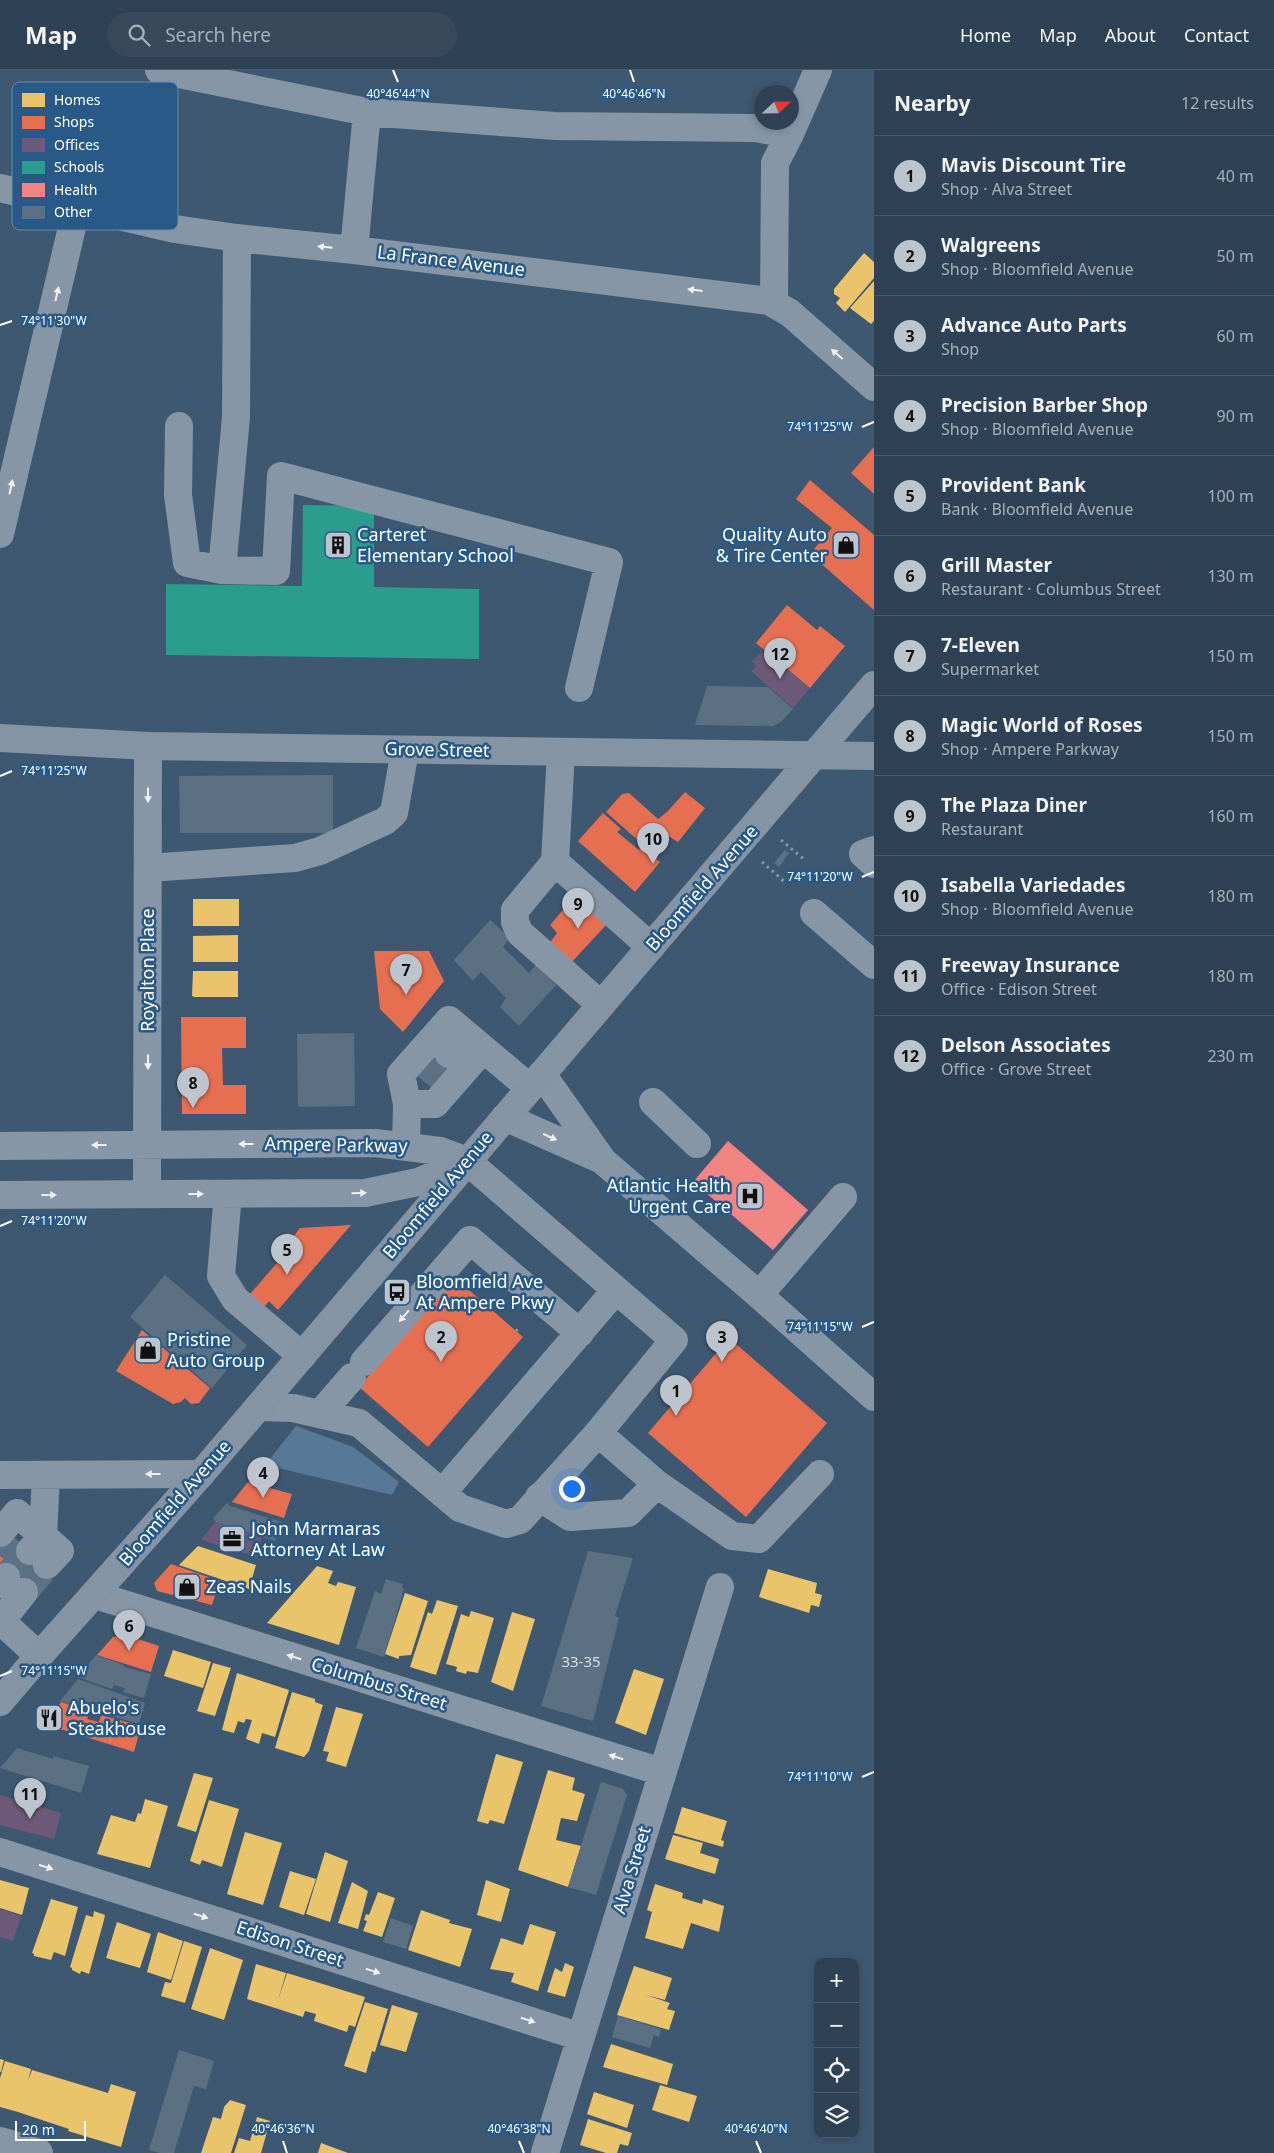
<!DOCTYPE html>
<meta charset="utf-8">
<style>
:root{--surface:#2f4255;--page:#37495b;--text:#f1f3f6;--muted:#a7b0b9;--line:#4a5b6c;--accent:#bcc5cd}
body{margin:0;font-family:"Noto Sans",sans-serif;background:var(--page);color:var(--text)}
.controls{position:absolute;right:15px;bottom:15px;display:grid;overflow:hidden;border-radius:10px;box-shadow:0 2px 8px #0003}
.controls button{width:45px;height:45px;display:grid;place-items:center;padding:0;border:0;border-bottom:1px solid var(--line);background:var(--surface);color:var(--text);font:25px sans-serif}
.compass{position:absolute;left:754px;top:15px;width:45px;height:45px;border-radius:50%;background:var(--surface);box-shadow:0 2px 8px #0003;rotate:68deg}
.scale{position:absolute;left:15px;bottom:12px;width:71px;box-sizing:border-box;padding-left:5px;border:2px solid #fff;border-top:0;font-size:14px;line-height:18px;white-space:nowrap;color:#fff;-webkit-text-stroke:4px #295987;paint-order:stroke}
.you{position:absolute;left:571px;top:1418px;width:18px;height:18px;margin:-12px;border:4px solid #fff;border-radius:50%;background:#1a73e8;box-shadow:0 0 0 8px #1a73e833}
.badge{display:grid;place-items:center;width:32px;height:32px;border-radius:50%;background:var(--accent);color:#111;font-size:16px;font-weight:700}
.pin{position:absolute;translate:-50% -41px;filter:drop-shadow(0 1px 2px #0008)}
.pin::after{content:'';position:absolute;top:26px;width:18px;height:15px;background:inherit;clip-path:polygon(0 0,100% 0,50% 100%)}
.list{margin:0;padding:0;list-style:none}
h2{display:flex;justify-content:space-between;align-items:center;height:65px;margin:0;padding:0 20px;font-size:21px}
h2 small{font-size:16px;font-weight:400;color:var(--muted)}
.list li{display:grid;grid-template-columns:32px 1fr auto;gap:15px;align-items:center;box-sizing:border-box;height:80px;padding:0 20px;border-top:1px solid var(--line)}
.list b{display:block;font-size:19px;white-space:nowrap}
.list p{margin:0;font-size:16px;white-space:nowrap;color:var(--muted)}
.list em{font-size:16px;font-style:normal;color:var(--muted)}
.icon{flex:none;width:28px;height:28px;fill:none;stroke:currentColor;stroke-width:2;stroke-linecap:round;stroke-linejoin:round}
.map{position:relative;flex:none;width:874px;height:2083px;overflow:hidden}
header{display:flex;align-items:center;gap:30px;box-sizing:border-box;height:70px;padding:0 25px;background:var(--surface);border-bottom:1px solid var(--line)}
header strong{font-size:24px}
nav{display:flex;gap:28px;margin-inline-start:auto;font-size:18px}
.search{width:350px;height:45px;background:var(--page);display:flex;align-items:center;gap:12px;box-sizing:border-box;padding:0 18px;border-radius:28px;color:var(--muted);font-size:19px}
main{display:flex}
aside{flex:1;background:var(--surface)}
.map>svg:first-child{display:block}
</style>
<header>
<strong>Map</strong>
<div class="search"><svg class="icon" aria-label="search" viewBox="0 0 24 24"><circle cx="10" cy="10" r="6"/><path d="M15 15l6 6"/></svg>Search here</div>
<nav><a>Home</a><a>Map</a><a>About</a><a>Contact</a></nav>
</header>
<main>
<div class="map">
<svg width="874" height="2083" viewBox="0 0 874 2083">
<rect width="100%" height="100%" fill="#3f5871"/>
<path fill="#587897" d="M296,1356L353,1377L399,1412L392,1425L265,1395Z"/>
<path fill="#e9c46a" d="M864,183L874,192V208L845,242L836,233L840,228L834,224V219Z
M874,211V251L871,254L850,238Z
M193,829H239V856H193Z
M238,865V892H193V866Z
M193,901H238V927H195L192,926Z
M198,1476L256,1495L249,1519L179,1495Z
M317,1496L333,1501L328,1513L336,1516L338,1512L356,1517L339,1575L267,1553Z
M768,1499L817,1513L815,1523L822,1525L819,1537L811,1535L809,1543L759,1527Z
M405,1523L428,1531L411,1585L399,1586V1589L385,1584Z
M437,1530L458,1536L436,1605L410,1597L428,1542L432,1544Z
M471,1541L494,1548L478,1603L467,1601L466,1604L456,1601L457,1597L446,1594L461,1544L469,1547Z
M512,1542L535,1549L513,1621L491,1612Z
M173,1580L211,1592L203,1618L164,1606Z
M213,1593L231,1598L215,1646L197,1641Z
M634,1599L664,1609L646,1665L615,1653Z
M237,1603L289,1620L275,1667L262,1663L259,1674L246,1669L252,1650L246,1649L244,1653L238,1651L234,1663L222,1660Z
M292,1622L315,1629V1632L323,1635L309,1681L304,1687L275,1678Z
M336,1637L363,1644L346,1697L326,1691L329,1682L323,1681Z
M496,1684L523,1692L504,1754L490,1750L488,1754L477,1751Z
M548,1700L575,1708L572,1720L585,1724L577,1751L561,1748L556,1770L581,1776L568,1817L518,1800Z
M194,1703L213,1708L196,1762L177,1756Z
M145,1729L168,1736L150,1798L97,1784L111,1745L135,1752L138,1743L141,1744Z
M209,1730L239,1739L222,1797L202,1790L200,1795L190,1791Z
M682,1737L727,1751L721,1770L724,1771L723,1777L674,1763Z
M245,1762L282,1773L263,1835L227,1824Z
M673,1765L703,1773L700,1783L719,1789L715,1804L665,1789Z
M325,1782L348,1791L330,1852L306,1844Z
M290,1801L316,1809L304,1845L279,1837Z
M0,1810L29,1818L22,1845L0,1838Z
M486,1810L510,1819L501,1852L477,1845Z
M352,1812L368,1821L358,1859L338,1853Z
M655,1814L683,1823L682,1828L702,1834L703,1829L724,1836L719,1862L691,1853L683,1879L645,1868L652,1842L647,1840Z
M378,1822L395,1828L382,1867L363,1861L367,1851L364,1850L366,1844L369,1845Z
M51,1829L78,1837L65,1886L54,1882L51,1890L34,1886V1884L32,1883Z
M421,1840L450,1850L449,1853L472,1859L460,1897L408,1880Z
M94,1841L105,1845L104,1850L89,1904L81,1901L80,1904L72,1900V1898L70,1897L86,1845L93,1847Z
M117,1852L151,1864L140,1898L106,1888Z
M530,1854L556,1862L538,1921L511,1912L514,1903L490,1899L501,1868L523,1875Z
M158,1862L183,1871L171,1910L147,1902Z
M184,1871L202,1877L185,1933L161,1926L165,1912L171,1913Z
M210,1878L243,1890L224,1950L191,1939Z
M565,1893L574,1897L565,1927L547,1922L555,1898L562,1902Z
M256,1894L286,1903L278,1930L287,1903L365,1927L355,1957L349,1955L347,1962L314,1951L316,1944L305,1941L303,1947L247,1929Z
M634,1896L672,1908L665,1930L646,1925L670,1933L667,1939L675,1941L669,1960L617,1945Z
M365,1932L388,1939L375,1982L372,1981L366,2003L344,1996Z
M392,1935L418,1943L406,1982L380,1975Z
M611,1974L673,1994L667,2015L603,1997Z
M0,1989L4,1990L1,2002H0Z
M5,1991L31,1999L28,2011L32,2000L108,2023L111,2014L136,2022L121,2077L68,2061L69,2059L18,2042L0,2037V2008Z
M660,2015L697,2026L689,2052L652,2040Z
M594,2022L634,2035L627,2058L587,2044Z
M230,2030L246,2035L231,2083H201L213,2047L221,2049L224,2037Z
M257,2047L270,2051L261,2083H234L239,2068L250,2071Z
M588,2049L632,2063L628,2076L620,2074L617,2083H606L580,2075Z
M321,2073L348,2083H318Z"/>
<path fill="#e76f51" d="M874,377V424L851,403Z
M810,410L874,465V540L810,484L832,458L796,429Z
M787,535L817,560L820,556L845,576L810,618L756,573Z
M685,722L705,738L678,772L665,764L650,781L606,742L622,724L629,723L658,749L667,742Z
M603,743L621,759L617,762L639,780L641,776L660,792L635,822L578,771Z
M575,826L607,854L569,895L549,874L557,863L550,855Z
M374,881H429L444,911L403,962L380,939Z
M181,947H246V978H222L223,1015H246V1044H182Z
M438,975L460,993L436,1021L414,1003Z
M351,1155L278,1240L269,1231L257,1246L244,1231L289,1179L280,1172L288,1163L293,1167L300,1158Z
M454,1207L523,1267L428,1377L359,1317Z
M142,1260L210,1318L199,1333L191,1334L185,1328L181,1332L173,1334L116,1301Z
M729,1268L827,1353L746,1447L648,1363Z
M248,1412L292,1424L284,1448L232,1432Z
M8,1463L50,1497L29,1523L0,1498V1473Z
M171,1494L220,1511L212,1535L157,1521L154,1513Z
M123,1564L159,1576L151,1602L97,1585L113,1567Z
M61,1632L90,1641L87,1649L99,1652L101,1645L141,1656L134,1682L41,1653L54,1637L57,1639Z"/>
<path fill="#6d597a" d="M761,582L765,585L767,583L810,618L793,638L751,601L757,596L752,592Z
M215,1452L262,1468L256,1487L201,1470Z
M0,1725L61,1743L54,1769L0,1755Z
M0,1839L21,1846L13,1871L0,1867Z"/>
<path fill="#2a9d8f" d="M303,435L374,436V517L479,519V589L166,585V514L302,516Z"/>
<path fill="#f28482" d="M728,1071L808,1140L773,1180L693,1112Z"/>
<path fill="#5c7084" d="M707,616L768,617L793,639L781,652L773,656L695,655Z
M333,705V763H180L179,706Z
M785,780L789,783L779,797L774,793Z
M490,850L510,868L503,877L529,903L536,895L556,915L519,956L500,937L506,928L481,902L473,911L454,890Z
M354,963L355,1036L298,1037L297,964Z
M165,1205L247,1275L212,1318L130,1247Z
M227,1433L230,1436L282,1452L275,1471L216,1452L213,1448Z
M588,1481L633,1488L615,1546L619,1548L593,1651L541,1636Z
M386,1509L403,1514L402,1517L404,1519L384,1587L356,1578L375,1521L381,1524Z
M96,1585L124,1595V1597L151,1604L144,1628L123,1622L125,1618L114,1615L112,1619L78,1607Z
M78,1609L145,1633L139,1654L60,1631Z
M17,1678L53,1689V1686L89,1696L81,1723L0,1698Z
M601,1712L623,1719L627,1725L596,1825L568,1817Z
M391,1848L413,1856L406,1879L383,1872Z
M618,1946L661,1959L659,1967L654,1965L650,1978L612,1967Z
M179,1980L214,1991L206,2019L194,2016L174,2083H160L149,2080Z"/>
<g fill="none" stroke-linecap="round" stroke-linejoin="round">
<path stroke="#5c7186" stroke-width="28" stroke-dasharray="28 14" stroke-linecap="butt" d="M426,1013L449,984
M0,1486L15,1468
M6,1507L30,1481
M24,1522L47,1495"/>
<path stroke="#8696a7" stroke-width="3" stroke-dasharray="2.5 4" stroke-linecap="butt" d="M781,770L805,790
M762,792L786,813
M516,1261L518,1259"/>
<path stroke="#8696a7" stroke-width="28" d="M159,0L367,42
M790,64L818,0
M0,118L175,159L237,168L354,180L769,231L790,243L874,317
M237,168L236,347L222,500L276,501L281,406L609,492L579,618
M354,180L367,42L555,56L755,58L790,64L775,93L774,233
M179,356L178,425L187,493L222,500
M0,464L77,136
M561,682L555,792L651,877
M874,780L863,784L874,794
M555,792L515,840V852L520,863L601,935
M148,798L295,788L320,781L385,751L394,743L405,680
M814,843L874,895
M449,984L466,965
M542,1004L603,1091L759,1225L874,1327
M653,1032L697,1074
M407,1034H435L483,979
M505,1047L602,1090
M406,1075L407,1034L401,1004L449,950L530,1018
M0,1076L375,1073L440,1081L467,1091L674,1270L598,1363L520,1450L506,1454L460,1438L359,1353L293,1338L258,1337
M147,1124L148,676
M228,1124L221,1206L235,1229L302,1286
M0,1125L365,1123L418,1112L467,1091
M759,1225L843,1127
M364,1292L470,1170L580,1263
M320,1344L352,1307
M598,1363L657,1414L732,1466L759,1469L820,1404
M0,1405L201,1404
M442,1423L616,1220
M539,1427L570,1447L628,1443L657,1414
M0,1463L17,1443L60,1481L47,1495
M30,1481L43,1466L46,1405
M0,1514L6,1507
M95,1525L662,1702
M0,1550L39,1586
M1,1551L24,1522
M0,1782L581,1967
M0,2071L39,2083
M545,2083L720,1517"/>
<path stroke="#8494a4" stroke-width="28" d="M0,668L148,676L874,686
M0,1632L39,1586L201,1404L874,615"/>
</g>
<defs><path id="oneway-solid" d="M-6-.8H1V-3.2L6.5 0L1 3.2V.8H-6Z" transform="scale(1.25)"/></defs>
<g fill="#edeff2">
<use href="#oneway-solid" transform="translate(325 177) rotate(-174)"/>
<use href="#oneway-solid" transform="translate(695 220) rotate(-173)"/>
<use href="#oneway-solid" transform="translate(57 224) rotate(-77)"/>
<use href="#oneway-solid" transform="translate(837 284) rotate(-139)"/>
<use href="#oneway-solid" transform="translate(11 417) rotate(-77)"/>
<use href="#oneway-solid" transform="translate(148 725) rotate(90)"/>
<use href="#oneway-solid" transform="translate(148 992) rotate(90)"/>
<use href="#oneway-solid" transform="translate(550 1067) rotate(24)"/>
<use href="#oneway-solid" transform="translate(246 1074) rotate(180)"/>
<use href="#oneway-solid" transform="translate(99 1075) rotate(180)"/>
<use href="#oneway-solid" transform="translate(359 1123) rotate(-1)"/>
<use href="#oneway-solid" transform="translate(196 1124)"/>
<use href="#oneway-solid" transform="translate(49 1125)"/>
<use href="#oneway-solid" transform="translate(404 1246) rotate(131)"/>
<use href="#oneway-solid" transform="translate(153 1404) rotate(180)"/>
<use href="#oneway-solid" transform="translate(294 1587) rotate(-163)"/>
<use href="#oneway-solid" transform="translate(616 1687) rotate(-163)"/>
<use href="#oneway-solid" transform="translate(46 1797) rotate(18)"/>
<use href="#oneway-solid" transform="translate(201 1846) rotate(18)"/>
<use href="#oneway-solid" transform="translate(373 1901) rotate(18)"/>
<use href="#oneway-solid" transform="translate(528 1950) rotate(18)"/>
</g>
<path fill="none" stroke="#fff" stroke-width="2" d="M393,0L398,12M630,0L634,12M0,255L12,251M862,357L874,352M0,706L12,701M862,807L874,802M0,1156L12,1151M862,1257L874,1252M0,1606L12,1601M862,1707L874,1702M283,2071L287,2083M519,2071L524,2083M756,2071L761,2083"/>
<defs>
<g id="building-square" transform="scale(1.4375)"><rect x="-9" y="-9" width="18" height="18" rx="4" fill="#bcc5cd" stroke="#295987"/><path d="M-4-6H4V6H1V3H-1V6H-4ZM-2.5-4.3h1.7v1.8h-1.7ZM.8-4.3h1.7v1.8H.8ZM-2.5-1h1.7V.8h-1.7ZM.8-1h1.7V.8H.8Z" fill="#111"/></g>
<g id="shop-square" transform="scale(1.4375)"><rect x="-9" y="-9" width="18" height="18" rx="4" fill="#bcc5cd" stroke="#295987"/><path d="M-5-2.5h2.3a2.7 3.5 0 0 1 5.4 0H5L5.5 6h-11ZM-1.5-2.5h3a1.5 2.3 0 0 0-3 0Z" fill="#111"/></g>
<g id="hospital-square" transform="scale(1.4375)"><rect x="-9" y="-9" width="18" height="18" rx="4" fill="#bcc5cd" stroke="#295987"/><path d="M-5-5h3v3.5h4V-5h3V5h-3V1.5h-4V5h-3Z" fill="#111"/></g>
<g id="bus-square" transform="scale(1.4375)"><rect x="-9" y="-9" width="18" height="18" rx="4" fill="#bcc5cd" stroke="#295987"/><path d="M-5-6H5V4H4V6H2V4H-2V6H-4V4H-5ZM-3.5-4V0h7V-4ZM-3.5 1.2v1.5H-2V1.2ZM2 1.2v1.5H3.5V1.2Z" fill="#111"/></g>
<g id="office-square" transform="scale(1.4375)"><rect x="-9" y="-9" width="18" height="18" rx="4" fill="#bcc5cd" stroke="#295987"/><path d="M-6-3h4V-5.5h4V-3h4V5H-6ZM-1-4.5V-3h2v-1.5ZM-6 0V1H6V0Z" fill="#111"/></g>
<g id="restaurant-square" transform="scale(1.4375)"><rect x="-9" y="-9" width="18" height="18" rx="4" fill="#bcc5cd" stroke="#295987"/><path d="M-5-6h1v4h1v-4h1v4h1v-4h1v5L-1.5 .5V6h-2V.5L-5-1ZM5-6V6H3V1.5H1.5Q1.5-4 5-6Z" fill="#111"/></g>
</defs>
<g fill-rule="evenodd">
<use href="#building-square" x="338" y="475"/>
<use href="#shop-square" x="846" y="475"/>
<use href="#hospital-square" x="750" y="1126"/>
<use href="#bus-square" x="397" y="1222"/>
<use href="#shop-square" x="148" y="1280"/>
<use href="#office-square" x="232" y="1469"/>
<use href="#shop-square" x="187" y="1517"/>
<use href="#restaurant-square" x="49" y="1648"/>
</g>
<g text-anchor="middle" stroke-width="5" stroke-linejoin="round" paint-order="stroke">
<g font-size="15" fill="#d6dbe0">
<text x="581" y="1597">33-35</text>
</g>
<g font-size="18" fill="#fff" stroke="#295987">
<text transform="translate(451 191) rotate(7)" y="6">La France Avenue</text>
<text transform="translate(437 680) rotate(1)" y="6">Grove Street</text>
<text transform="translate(702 818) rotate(-49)" y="6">Bloomfield Avenue</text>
<text transform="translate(148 900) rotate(-90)" y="6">Royalton Place</text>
<text transform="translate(336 1075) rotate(1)" y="6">Ampere Parkway</text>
<text transform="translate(438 1125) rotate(-50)" y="6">Bloomfield Avenue</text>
<text transform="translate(175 1433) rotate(-49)" y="6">Bloomfield Avenue</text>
<text transform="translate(379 1614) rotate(17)" y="6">Columbus Street</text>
<text transform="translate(632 1800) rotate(-73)" y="6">Alva Street</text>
<text transform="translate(290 1874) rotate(18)" y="6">Edison Street</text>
</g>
<g font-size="18" fill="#fff" stroke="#295987" text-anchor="start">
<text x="357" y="471">Carteret<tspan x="357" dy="21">Elementary School</tspan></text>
<text x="827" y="471" text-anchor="end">Quality Auto<tspan x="827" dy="21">&amp; Tire Center</tspan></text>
<text x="731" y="1122" text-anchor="end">Atlantic Health<tspan x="731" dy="21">Urgent Care</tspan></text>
<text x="416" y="1218">Bloomfield Ave<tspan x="416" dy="21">At Ampere Pkwy</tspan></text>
<text x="167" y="1276">Pristine<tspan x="167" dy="21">Auto Group</tspan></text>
<text x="251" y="1465">John Marmaras<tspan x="251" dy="21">Attorney At Law</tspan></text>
<text x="206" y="1523">Zeas Nails</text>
<text x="68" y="1644">Abuelo's<tspan x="68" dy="21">Steakhouse</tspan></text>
</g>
</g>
<rect x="12" y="12" width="166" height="148" rx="8" fill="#295987" stroke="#698bab" stroke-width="1"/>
<rect x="22" y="23" width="23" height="14" fill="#e9c46a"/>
<rect x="22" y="46" width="23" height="13" fill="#e76f51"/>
<rect x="22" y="68" width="23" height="14" fill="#6d597a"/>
<rect x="22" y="91" width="23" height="13" fill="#2a9d8f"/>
<rect x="22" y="113" width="23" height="14" fill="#f28482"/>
<rect x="22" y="136" width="23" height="13" fill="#5c7084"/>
<g font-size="14" fill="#fff">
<text x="54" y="35">Homes</text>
<text x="54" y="57">Shops</text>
<text x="54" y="80">Offices</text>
<text x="54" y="102">Schools</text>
<text x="54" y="125">Health</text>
<text x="54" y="147">Other</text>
</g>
<g font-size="12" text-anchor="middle" fill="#fff" stroke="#295987" stroke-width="5" stroke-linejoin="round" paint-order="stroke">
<text x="398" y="28">40°46'44"N</text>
<text x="634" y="28">40°46'46"N</text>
<text x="54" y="255">74°11'30"W</text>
<text x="820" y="361">74°11'25"W</text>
<text x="54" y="705">74°11'25"W</text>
<text x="820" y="811">74°11'20"W</text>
<text x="54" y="1155">74°11'20"W</text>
<text x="820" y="1261">74°11'15"W</text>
<text x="54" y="1605">74°11'15"W</text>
<text x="820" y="1711">74°11'10"W</text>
<text x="283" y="2063">40°46'36"N</text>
<text x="519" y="2063">40°46'38"N</text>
<text x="756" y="2063">40°46'40"N</text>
</g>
</svg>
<div class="controls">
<button>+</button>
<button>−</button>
<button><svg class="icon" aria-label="locate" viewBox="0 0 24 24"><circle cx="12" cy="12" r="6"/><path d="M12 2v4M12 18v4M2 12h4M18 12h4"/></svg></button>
<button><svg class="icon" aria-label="layers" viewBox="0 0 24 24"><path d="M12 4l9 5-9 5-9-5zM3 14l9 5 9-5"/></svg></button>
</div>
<svg class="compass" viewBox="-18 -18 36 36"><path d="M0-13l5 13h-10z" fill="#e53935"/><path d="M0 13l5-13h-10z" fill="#a7b0b9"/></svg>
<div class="scale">20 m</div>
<div class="you"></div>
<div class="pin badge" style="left:676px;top:1346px">1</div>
<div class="pin badge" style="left:441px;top:1292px">2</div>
<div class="pin badge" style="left:722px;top:1292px">3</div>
<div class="pin badge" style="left:263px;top:1428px">4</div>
<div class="pin badge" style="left:287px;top:1205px">5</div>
<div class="pin badge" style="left:129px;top:1581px">6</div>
<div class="pin badge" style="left:406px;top:925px">7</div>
<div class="pin badge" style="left:193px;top:1038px">8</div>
<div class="pin badge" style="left:578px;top:859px">9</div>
<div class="pin badge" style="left:653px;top:794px">10</div>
<div class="pin badge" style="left:30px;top:1749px">11</div>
<div class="pin badge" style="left:780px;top:609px">12</div>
</div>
<aside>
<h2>Nearby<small>12 results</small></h2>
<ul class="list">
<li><span class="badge">1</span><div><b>Mavis Discount Tire</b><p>Shop · Alva Street</p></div><em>40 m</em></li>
<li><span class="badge">2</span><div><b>Walgreens</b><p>Shop · Bloomfield Avenue</p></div><em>50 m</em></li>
<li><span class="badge">3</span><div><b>Advance Auto Parts</b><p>Shop</p></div><em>60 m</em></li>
<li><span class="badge">4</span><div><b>Precision Barber Shop</b><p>Shop · Bloomfield Avenue</p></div><em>90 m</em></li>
<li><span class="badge">5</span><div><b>Provident Bank</b><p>Bank · Bloomfield Avenue</p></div><em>100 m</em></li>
<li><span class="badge">6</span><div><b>Grill Master</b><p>Restaurant · Columbus Street</p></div><em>130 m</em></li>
<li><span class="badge">7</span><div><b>7-Eleven</b><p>Supermarket</p></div><em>150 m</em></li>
<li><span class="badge">8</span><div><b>Magic World of Roses</b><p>Shop · Ampere Parkway</p></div><em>150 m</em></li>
<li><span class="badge">9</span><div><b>The Plaza Diner</b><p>Restaurant</p></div><em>160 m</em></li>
<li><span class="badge">10</span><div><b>Isabella Variedades</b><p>Shop · Bloomfield Avenue</p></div><em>180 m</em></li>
<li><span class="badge">11</span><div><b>Freeway Insurance</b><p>Office · Edison Street</p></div><em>180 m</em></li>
<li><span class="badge">12</span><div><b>Delson Associates</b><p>Office · Grove Street</p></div><em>230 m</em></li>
</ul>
</aside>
</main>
